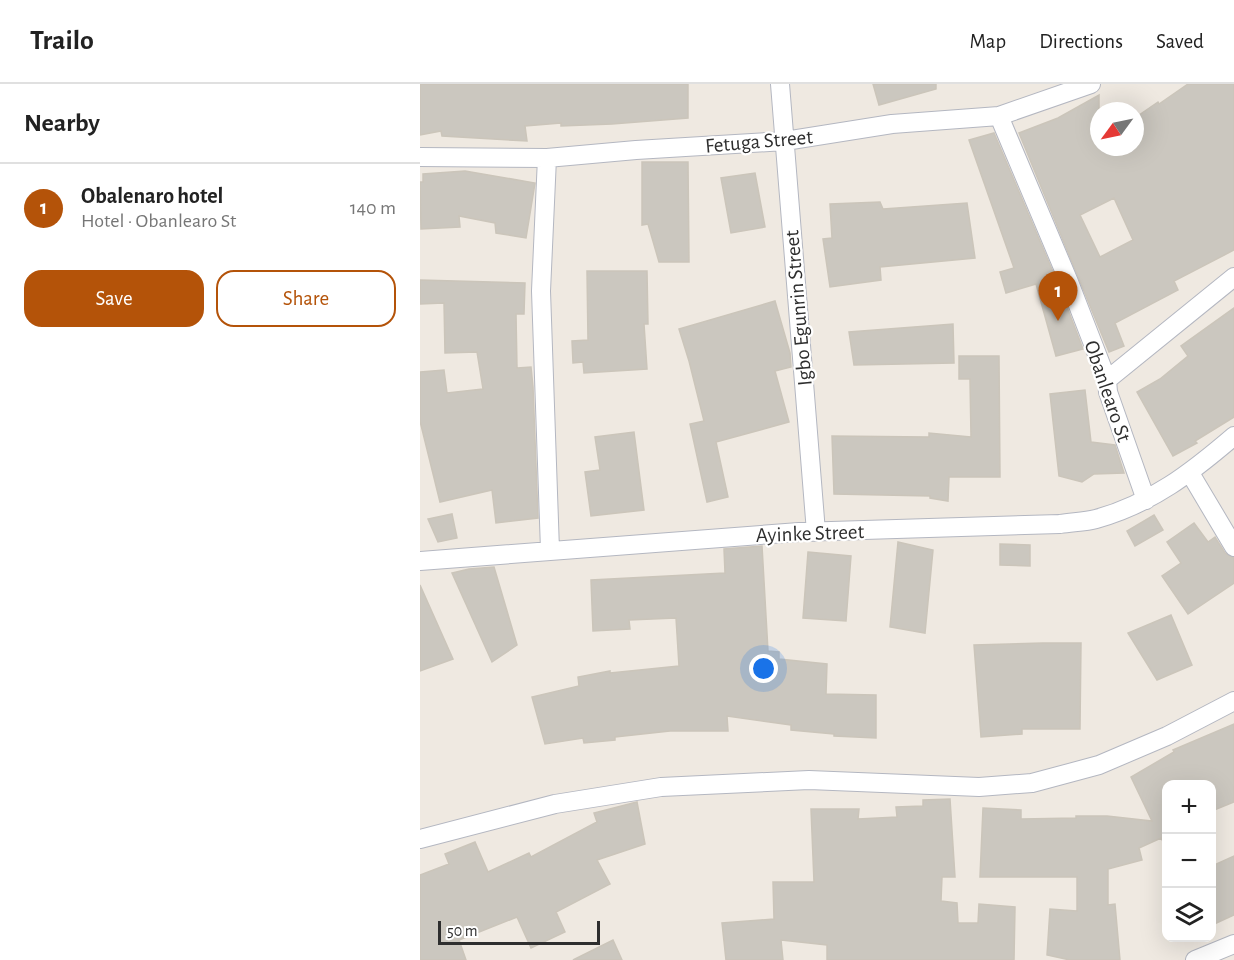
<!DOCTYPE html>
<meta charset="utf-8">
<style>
:root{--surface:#fff;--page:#f2f2f2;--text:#222;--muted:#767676;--line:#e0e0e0;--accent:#b45309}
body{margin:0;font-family:"Alegreya Sans",sans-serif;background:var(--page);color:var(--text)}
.controls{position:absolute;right:18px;bottom:18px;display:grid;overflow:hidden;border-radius:12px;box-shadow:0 6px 24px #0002}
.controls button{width:54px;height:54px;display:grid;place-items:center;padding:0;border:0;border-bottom:2px solid var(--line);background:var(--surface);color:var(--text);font:30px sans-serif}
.compass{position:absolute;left:670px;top:18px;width:54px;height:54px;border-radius:50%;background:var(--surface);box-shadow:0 6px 24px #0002;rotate:237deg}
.scale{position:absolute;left:18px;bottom:15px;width:162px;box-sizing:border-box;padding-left:6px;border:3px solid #2e2e2e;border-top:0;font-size:16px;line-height:21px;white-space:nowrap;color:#2e2e2e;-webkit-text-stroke:4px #fff;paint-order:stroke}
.you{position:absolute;left:344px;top:585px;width:21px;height:21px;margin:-15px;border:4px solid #fff;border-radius:50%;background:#1a73e8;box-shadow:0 0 0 9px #1a73e833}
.badge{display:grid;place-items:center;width:39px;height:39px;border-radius:50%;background:var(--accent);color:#fff;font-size:20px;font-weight:700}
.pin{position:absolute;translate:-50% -50px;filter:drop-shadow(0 2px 3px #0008)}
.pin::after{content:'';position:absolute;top:32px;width:21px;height:18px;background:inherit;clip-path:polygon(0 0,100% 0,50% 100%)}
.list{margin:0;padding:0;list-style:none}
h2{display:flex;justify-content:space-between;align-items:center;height:78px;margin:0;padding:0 24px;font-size:26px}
h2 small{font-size:20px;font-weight:400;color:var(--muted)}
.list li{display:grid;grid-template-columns:39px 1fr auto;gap:18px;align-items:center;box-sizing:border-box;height:90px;padding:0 24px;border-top:2px solid var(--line)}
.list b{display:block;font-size:22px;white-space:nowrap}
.list p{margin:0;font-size:20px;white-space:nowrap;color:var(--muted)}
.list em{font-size:20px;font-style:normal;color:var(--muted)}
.actions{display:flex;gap:12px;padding:18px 24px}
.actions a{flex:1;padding:14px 0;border:2px solid var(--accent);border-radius:18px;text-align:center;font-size:21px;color:var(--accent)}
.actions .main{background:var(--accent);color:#fff}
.icon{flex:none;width:33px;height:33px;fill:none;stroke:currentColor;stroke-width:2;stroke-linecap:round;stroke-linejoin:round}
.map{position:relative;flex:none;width:814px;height:876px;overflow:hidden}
header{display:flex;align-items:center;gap:36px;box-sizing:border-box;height:84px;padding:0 30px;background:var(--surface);border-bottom:2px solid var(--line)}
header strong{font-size:28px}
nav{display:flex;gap:33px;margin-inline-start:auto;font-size:21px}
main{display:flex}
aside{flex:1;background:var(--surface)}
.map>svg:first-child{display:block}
</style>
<header>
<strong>Trailo</strong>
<nav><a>Map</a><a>Directions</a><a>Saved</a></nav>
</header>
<main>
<aside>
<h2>Nearby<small></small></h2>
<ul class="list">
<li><span class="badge">1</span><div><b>Obalenaro hotel</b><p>Hotel · Obanlearo St</p></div><em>140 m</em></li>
</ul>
<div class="actions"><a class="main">Save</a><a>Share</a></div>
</aside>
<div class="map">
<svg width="814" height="876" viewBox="0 0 814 876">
<rect width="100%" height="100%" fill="#efe9e1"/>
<path fill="#cbc7bf" stroke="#cbc5ba" stroke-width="1.5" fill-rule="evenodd" d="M0,0H268V34L192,40L141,42V39L105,42L107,57L22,52L21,47L0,51Z
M453,0H516V5L459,21Z
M768,0H814V166L754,197L758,206L695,239L704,262L689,268L599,49L638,34L679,11V63H715V34L738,18L739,20ZM694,114L713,156L680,173L660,131Z
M574,49L639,202L663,265L636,272L616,200L586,209L580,188L594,184L549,56Z
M222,78H268L269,178H239L228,140L222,141Z
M45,87L115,99L106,154L76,149L75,139L39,132L40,143L1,145L0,98H3V90Z
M335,89L345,143L311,149L301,94Z
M460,118L463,125L547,119L555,174L460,183L461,196L410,203L403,155L412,154L410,120Z
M167,187H227L228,240H224L227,285L164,289L163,278L153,279L152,257L168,256Z
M0,196L105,199L104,230H96L97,284L111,283L113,303L118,434L76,439L72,406L20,418L0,337V288L24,286L27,309L63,305L57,268L25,269L24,219L0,220Z
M355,217L370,269L371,283L355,287L369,338L296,358L308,413L287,418L270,340L284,337L269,277L259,245Z
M814,224V333L775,357L777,359L753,372L717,308L740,295L768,272L761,262Z
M533,240L534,279L434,281L429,248Z
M539,272H579L580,393H529L528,417L510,414V412L414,410L412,352L509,353V349L551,353L550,295H539Z
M665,306L671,358L695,361L704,389L674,390L662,398L639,392L630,310Z
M214,348L224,426L171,432L165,388L180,386L175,353Z
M32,430L37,454L18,458L8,435Z
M734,431L743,446L715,462L707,447Z
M774,439L788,458L795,453L805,469L814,474V499L768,530L742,492L761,479L747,458Z
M478,458L513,466L505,549L470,543Z
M580,460L610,461V482L580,481Z
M342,462L348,567L359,568V575L407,580L406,610L456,611V654L414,652V650L371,646V641L307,632L308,647H250L195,653V656L164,659L163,654L125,660L112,613L159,602L158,593L190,587V589L259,582L256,534L209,536L210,545L173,547L171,496L305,489L304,465Z
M388,468L431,472L426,537L383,534Z
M74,483L97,561L72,578L32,489L49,485Z
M0,501L33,575L0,587Z
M751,531L772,581L737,596L708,549Z
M623,559H661L660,645H602V650L561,653L554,561Z
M814,640V718L792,727V700H747V765L741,754L719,764L722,776L688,785V821L695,820L700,876H650L627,871L630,825L657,827V793H560L563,724L601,726V735L656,734V732H687L732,737L711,693L754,668L753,666Z
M530,715L535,793H522L521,817L537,819L538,839H558L559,820L595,823L594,876H407V861L361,856L363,876H306L302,839L354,835L353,798H394L391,725H439L438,735L477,733L476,723L503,722V716Z
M217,718L225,760L177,776L190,800L136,828L145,848L111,864L97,833L39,856L46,876H0V791L29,780L25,770L55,758L68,788L109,769L111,773L177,738L174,729Z
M814,772V831L792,841V782Z
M193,856L202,876H153Z"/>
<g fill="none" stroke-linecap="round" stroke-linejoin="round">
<g stroke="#b4b7c1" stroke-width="20">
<path id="minor" d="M360,0L396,448
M579,32L649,198L687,296L688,308L726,416
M0,73L127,74L216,66L365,57L472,40L579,32L671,0
M127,74L121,207L130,466
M687,296L814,193
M770,389L814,463
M0,477L379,448L640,440C652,438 665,438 676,435C731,420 772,388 814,352
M0,755L135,720L241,703L389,696L559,703L612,699L679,681L747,652L814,617
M775,876L814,860"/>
</g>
<use href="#minor" stroke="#fff" stroke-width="18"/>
</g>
<g text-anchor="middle" stroke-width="4.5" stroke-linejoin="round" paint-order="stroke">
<g font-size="21" fill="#2e2e2e" stroke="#fff">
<text transform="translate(339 57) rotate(-5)" y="7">Fetuga Street</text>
<text transform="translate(378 224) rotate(-95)" y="7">Igbo Egunrin Street</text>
<text transform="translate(688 307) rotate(71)" y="7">Obanlearo St</text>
<text transform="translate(390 449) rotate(-2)" y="7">Ayinke Street</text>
</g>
</g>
</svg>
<div class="controls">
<button>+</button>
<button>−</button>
<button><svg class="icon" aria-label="layers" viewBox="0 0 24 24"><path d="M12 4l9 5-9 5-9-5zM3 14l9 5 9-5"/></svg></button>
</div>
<svg class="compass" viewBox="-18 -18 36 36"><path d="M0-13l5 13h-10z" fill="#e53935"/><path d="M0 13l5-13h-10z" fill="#767676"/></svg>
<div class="scale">50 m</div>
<div class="you"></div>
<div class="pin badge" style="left:638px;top:237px">1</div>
</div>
</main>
